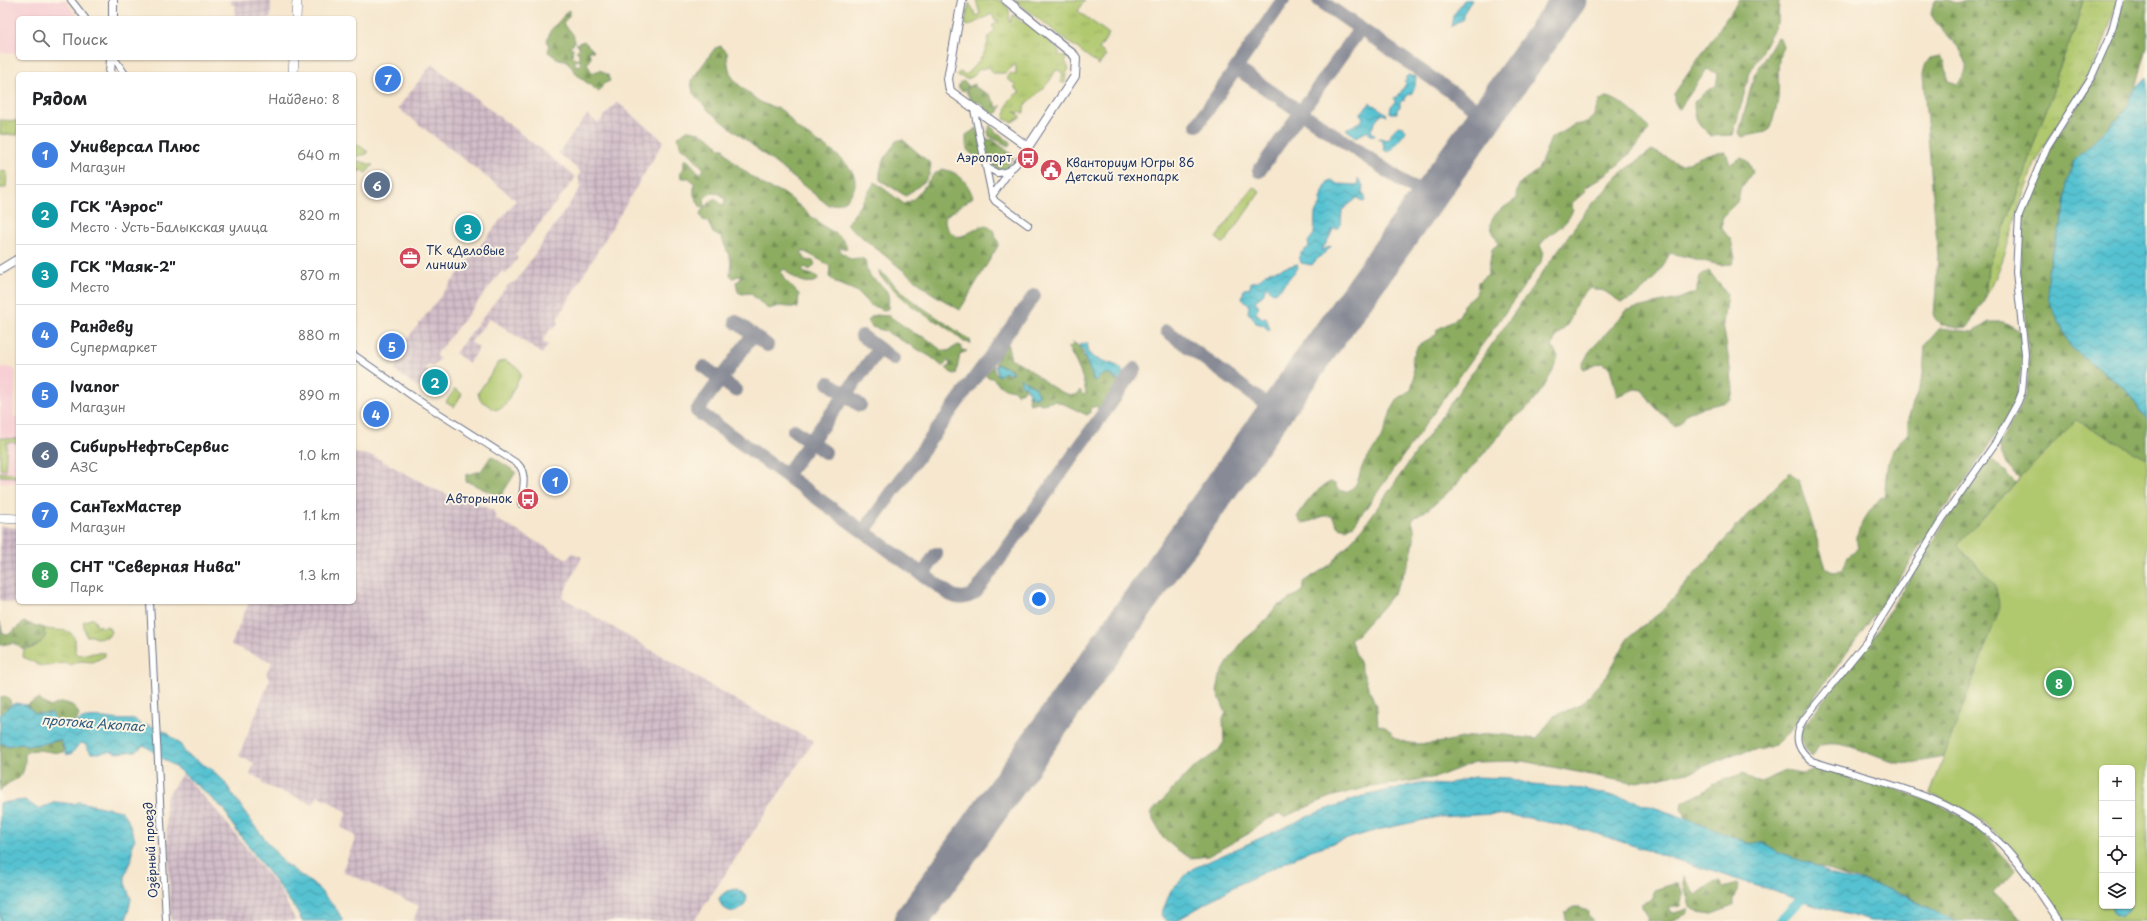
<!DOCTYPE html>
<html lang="ru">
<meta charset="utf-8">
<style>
:root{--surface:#fff;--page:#f6f6f6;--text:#202124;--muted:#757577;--line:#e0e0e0;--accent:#1a73e8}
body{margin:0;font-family:"Playpen Sans",sans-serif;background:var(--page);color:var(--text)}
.controls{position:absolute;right:12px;bottom:12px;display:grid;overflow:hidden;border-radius:6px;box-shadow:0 1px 3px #0004}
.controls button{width:36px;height:36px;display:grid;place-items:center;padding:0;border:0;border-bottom:1px solid var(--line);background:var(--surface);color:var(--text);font:20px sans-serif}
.you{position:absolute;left:1039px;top:599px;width:14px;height:14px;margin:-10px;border:3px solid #fff;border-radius:50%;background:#1a73e8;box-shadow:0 0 0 6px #1a73e833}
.badge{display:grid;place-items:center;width:26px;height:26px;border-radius:50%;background:var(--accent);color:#fff;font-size:13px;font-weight:700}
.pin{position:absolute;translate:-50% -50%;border:2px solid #fff;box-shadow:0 1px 4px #0006}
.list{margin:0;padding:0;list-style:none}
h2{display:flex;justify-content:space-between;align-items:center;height:52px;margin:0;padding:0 16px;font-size:17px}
h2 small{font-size:13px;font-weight:400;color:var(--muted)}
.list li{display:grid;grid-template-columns:26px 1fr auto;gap:12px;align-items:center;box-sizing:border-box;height:60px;padding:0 16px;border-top:1px solid var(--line)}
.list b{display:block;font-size:15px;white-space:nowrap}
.list p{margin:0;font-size:13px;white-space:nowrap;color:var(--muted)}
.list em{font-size:13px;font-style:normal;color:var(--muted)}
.icon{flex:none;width:22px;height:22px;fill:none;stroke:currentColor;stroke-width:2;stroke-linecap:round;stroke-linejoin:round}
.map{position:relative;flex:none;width:2147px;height:921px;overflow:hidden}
.search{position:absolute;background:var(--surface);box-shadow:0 1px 3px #0004;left:16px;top:16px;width:340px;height:44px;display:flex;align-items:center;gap:10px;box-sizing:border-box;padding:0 14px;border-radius:6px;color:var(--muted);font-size:15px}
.panel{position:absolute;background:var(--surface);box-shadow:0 1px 3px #0004;left:16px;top:72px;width:340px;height:532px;border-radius:6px}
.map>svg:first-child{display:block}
</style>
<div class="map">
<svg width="2147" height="921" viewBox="0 0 2147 921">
<defs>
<pattern id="industrial-grid" width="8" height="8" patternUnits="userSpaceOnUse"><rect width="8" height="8" fill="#d2bdc8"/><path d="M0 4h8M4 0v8" fill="none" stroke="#aa9aa6"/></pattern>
<pattern id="grass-tufts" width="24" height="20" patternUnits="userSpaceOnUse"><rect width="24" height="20" fill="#b0c86e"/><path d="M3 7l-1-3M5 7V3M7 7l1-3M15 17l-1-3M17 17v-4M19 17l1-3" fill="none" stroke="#97ac62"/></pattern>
<pattern id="forest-firs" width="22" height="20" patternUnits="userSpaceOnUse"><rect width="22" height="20" fill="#8cac61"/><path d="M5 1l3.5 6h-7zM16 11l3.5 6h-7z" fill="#728c53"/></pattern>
<pattern id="wetland-marsh" width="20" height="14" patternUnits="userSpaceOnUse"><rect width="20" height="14" fill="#b0c86e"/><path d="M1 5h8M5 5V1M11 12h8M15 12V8" fill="none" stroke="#97ac62"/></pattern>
<pattern id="water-waves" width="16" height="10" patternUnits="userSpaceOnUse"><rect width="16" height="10" fill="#56c2d1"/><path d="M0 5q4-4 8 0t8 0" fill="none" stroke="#469ead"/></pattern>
</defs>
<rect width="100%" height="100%" fill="#fcf5e5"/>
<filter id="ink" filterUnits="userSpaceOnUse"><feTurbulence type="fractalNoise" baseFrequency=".025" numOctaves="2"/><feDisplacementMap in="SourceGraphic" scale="8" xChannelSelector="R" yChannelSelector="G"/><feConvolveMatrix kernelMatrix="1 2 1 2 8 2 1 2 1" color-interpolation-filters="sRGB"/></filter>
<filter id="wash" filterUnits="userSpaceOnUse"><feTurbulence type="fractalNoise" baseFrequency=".012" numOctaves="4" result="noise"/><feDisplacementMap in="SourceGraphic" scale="16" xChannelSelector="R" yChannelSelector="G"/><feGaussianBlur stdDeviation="0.9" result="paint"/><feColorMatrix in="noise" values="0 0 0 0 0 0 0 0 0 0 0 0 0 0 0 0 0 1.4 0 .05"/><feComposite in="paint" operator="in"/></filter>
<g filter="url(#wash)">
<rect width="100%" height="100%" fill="#f6e7ce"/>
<path fill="#f7cfd4" d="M0,0H65L78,18H18V54L0,53Z
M0,367L13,368L16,372L14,417H18V483L0,482Z"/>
<path fill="url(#industrial-grid)" d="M231,0H271V18H235L236,5L231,4Z
M432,64L576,177L515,255L518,258L506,274L502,271L436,355L440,359L433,367L429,364L425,368L430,373L418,388L395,370L398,363L392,358L516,200L398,108Z
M617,102L664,141L557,319L559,321L553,330L551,328L542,341L548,345L542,354L490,318L471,342L479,348L469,363L455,353L508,285L516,281L581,187L578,176L581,172L558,153L587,115L598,123Z
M354,453L373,456L436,490L449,495L463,498L494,511L496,519L567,559L573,553L582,557L562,597L744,705L814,741L694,921H413L419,906L342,871L356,837L341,827L347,812L318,795L313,804L262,784L263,780L250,775L254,763L239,756L270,679L266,674L272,662L231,645L249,602H354Z
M0,526L18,528V602H24V606L0,600Z
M182,774L217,811L279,889L296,921H171L165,799Z"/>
<path fill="url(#grass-tufts)" stroke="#667c66" d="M976,0H1000L1009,9L1010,23L1013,15H1015L1021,22L1024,21L1039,31L1059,51V55L1067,57L1065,61L1069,69L1066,73L1065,83L1060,82L1063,76L1061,71L1056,70L1049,82L1024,107V113L1014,112L1019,114L1021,117L1012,122L1004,119C1008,104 1007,99 1020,92L1014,87L1016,85L1007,79L1010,73L1016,75V64L1005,73H992L990,67C980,70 980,67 974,76L967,79L956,75L960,72L965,75C976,65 988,54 988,38L995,30L992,26L999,21L995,20L992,14L968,26L965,24L969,3L977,16L980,14Z
M1014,0H1085L1078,11L1109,34L1099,49L1106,55L1099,65Z
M2083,0H2117C2109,29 2100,56 2085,82C2070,109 2050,133 2036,162C2015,206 2010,256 1985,298L1988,268L2015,200L2039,128L2054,91L2057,74L2075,29Z
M0,120L18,121V135L0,134Z
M354,142L368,152L367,154L354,157Z
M360,161L372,165H373L366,173L362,170L354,173V163Z
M44,628C59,634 78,622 75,652L78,655C87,654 96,652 105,653V656L93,662L80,661L71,665L64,663L48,666H41L23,657L24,649L33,648L45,637Z"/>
<path fill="url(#forest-firs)" stroke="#546e60" d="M1739,0H1779L1778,21L1750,72L1733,135L1711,136C1698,123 1694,121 1694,102L1702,94L1716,86L1718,74L1707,69L1679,110L1674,101V94Z
M1936,0H1949L1956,3L1966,0H2083L2075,29L2057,74L2054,91L2039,128L2015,200L1988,268L1985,298L1968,327L1958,328L1940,324L1934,317L1938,256L1923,75L1925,65L1930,58L1940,56L1945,63L1948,81L1957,84C1985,58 1941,36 1931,14L1933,5Z
M2124,0H2147V47L2136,88L2130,102L2115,123L2087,149L2067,183L2064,215L2047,271L2091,363L2122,385L2147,419V459L2076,420L2020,479L2006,465L1999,445L2022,403L2026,394L2028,377L2029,355L2020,271L2023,216L2050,148L2095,78L2114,34Z
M569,10V16L563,23C568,29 576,34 574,43L569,47L573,48L572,56L578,60L574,62L577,66L582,63L579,61V53L576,51L580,48L576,44L584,41L594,51H588L591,57L587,64L592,73L600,70L608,75L610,81L603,84L599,92L578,76L566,60L558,59L548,52L549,47L547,41L550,31Z
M1777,37L1780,38L1783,46C1775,63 1780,81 1778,98C1777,108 1773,119 1770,128L1766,132L1742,137L1739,133L1754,76Z
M721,46L727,52C728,67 728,74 739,85C746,91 756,100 764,104C769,106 776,107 781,110C788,114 792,123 797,128C814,142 871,167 851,194C845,203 838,204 828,205L708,110L693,93L691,81L715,48Z
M958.5 86a4.5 4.5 0 1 1 9 0a4.5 4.5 0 1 1-9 0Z
M975,84V87L990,95L998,108L1001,105L999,112L993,115L979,102L972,103L966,91L969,86Z
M1606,97C1617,97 1644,120 1649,129C1634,154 1609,174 1585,188L1586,191L1571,204L1573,209C1568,227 1550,231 1540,245L1543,252L1541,262L1354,525L1346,529L1338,527L1332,516C1320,514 1313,523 1301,523L1297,517C1306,503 1315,490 1330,482L1335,484L1338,490L1346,492C1360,485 1357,478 1363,465C1368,456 1375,449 1380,440C1394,417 1384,405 1411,390L1414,377L1412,358L1418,346L1437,334L1436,330C1447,324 1462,319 1463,305C1472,295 1478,298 1478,282L1488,274L1492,249L1498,244C1497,238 1494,235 1492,230C1486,213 1508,207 1517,198L1516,195L1518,187L1524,180L1538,170L1551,138L1574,125L1586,123L1593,117L1600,100Z
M990,125L998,134L1000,133L1004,139L1010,141V145L1008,146L989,136L988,132Z
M977,128L983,155L979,158C965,151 966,149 966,135Z
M687,130C698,130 714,138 719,148H724C725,158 759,183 769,188C773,191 778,190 783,193C797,202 808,215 821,224C830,232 844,235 847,248L838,249L850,259L860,258L865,260C867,266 865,271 871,277C884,289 891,288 888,309L884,310L870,305L856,291L837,283L829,277L830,267C827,263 809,254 803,251L801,252L806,260L813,261L815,264L810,270L805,267L802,270L805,273L817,276L818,280C807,287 792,278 785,269L781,271L784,279L799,294L798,308L780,306L768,309L750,293L742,294L738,292L736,282L740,280L741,275L733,278L730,275L731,261L722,238L713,233L708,222L703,220L700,215L701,211C707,207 710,201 715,198L722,205L725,203V200L720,194L711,193L704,198L705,207L701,208L694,195V183L689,178H681L680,172L684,168V160L687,159L700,174L704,169L688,151L681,148L678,137Z
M986,139L993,140L1013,155V158L1004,172C994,169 990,162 987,153L988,150L983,144Z
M899,140H903L931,164L929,175L925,181L906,196L880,180C878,165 888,154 896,141Z
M1652,150L1681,165L1708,154L1726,152L1730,164L1741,158L1748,161L1753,172L1741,188L1737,202L1722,217V229L1731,240L1735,258L1732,264L1720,265L1670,253C1661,271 1642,299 1621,302L1604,291L1590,288C1584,294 1577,300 1574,308C1572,312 1572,317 1570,320C1564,332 1556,333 1552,346L1558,356C1552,376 1541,394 1526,409C1516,418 1506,422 1500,435C1474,464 1448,499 1414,518L1412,522C1421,539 1403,581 1391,596C1381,610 1368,622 1357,635L1350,639L1377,709L1378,726L1382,725C1391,729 1392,738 1402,741C1430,750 1462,735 1491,734C1506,734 1522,738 1537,739L1554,716L1580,705L1608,674L1628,638L1661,612L1747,515L1790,472L1799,481L1825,565L1828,570L1834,572L1843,569L1848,556L1858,548C1852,530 1870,511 1881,497L1884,498C1888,468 1883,454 1908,434V418L1923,376L1925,345L1940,328L1973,332L1989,322H2004L2022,332L2023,359L2015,404L1965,482L1938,515L1935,526L1878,610L1789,732L1777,744L1763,749L1737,753L1693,771L1631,783L1523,761L1475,762L1437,777L1365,788L1330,797L1284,817L1280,814L1268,819L1248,834L1208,856L1191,858L1176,849L1163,838L1150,814L1190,771L1218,751L1224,742L1223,719L1226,713L1217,692L1220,676L1231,657L1244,640L1261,626L1275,608L1304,590L1303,582L1330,565L1363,528L1585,212L1620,174Z
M942,169C959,172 967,181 973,197L945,217C944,227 950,232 957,237C968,236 975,227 986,225L993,230L999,244L960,310L930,292L847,225L875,182L904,204C924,197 924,178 942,169Z
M879,270L910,299L970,340L971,343L964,342L941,323L931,319L909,304L880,276Z
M1709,271L1727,294L1723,323L1733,388L1731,400C1717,406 1701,406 1688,413C1682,417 1682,424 1675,426L1655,407L1642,390L1635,389L1617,396L1610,368L1602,363L1583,369L1582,365L1589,352L1627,310L1678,299L1696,292L1700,276Z
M876,315L889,316L914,333L926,338L941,350L948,351L958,345L961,346L962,350L967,351L960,354L956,375L950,372L946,368L950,365L948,360L943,367L931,357L885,331L872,327L868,321L872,316Z
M1007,342L1011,359C1033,366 1053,397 1077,395L1080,390L1083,395L1086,394C1084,378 1077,363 1068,348L1072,346L1073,342L1081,348L1083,356L1091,372L1093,381L1106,373L1120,383H1126L1096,422L1093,419L1098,410L1097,406L1090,408V413L1087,415L1066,405L1055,401L1042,404L1037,402L1030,404L1028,394L1037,398L1039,395L1032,384L1020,381L1026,389L1017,394L1014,390L1003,388L992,378L987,377L986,375L994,365L993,369L997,375L1006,372L1011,374L1012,369L995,364Z
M491,456L516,472L500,497L466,481V475L481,471Z
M1990,457L2016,483L1957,545L1995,584L2000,608L1944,757C1931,759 1909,765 1898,763C1871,758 1845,737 1818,746L1812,757L1803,746L1800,731L1858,654L1870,642L1946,520Z
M0,622L3,634L8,635L24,622L44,628L45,637C40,645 33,648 24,649L13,643L0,645Z
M6,696L10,700L11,705L0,715V698Z
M38,699L50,707C62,700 72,701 79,714L77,720L71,725L56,721L49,713L36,714L26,705Z
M49,741H61L64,752C52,755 35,745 25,754C26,785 14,774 0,791V743C10,747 12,742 21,743C32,744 38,743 49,741Z
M1819,767C1862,780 1947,799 1979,829C1993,842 2004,857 2015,871L1993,893L2011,908L2022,921H1953L1903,894L1784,856L1715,832L1686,818L1682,808L1683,802L1704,792L1712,784L1744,773C1761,792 1769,775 1786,771C1791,770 1797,773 1802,773C1807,773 1814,769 1819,767Z
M1684,877L1696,895L1711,884L1719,881L1723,888L1738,884L1739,886L1733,899V906L1712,914L1696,912L1690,907L1684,885Z
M1673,884H1679L1683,894L1680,906L1669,908L1671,912L1674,913L1688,909V913L1673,921H1647L1649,918L1642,907V904L1653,899L1654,890Z
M1574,907H1580L1589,912V916L1593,921H1566L1565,913Z"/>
<path fill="url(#wetland-marsh)" stroke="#667c66" d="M93,618L98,627L101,625L102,628L106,626L109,628L111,632L108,637L95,638L93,636H86L83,622Z"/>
<path fill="#b0c86e" stroke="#667c66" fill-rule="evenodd" d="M0,171L7,172L6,188H0Z
M1253,187L1260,192L1224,244L1216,238Z
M505,360L519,369L521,375L504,407L495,410L480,400L478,393L498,363Z
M455,389L462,394L454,407L446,402Z
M2076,420L2147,459V921H2064C2041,886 2018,850 1984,823C1968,810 1949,802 1930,794L2000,608L1995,584L1957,545ZM2102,768H2132V906H2102Z
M0,438L18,439V443L7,442L5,470L0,469Z
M0,472L18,474V477L0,476Z"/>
<path fill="url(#water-waves)" stroke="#387898" d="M1464,0H1472L1463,14V20L1457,22L1451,27L1453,16Z
M1408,75L1416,77L1415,86L1411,95L1408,94L1404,101L1402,100L1400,103V107L1397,109V113H1390L1391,106L1395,102L1394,98C1401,95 1402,89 1406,84L1404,82L1407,80L1405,78Z
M2147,77V419L2122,385L2071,348L2048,298L2047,271L2064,215L2067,183L2074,161L2119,117L2129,104V99L2136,88Z
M1370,103L1386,113L1387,116L1382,114L1378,117L1371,130L1375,136L1370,135L1368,131L1356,137L1346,129L1361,122L1363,118L1360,114Z
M1398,126L1403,127L1406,131L1392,150L1388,152L1384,150L1383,141L1377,139L1380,138L1387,140L1391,137V133Z
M1358,179L1363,185L1362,194L1365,195V201L1363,202L1356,197V199L1342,210L1341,225L1337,229H1332V232C1329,238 1325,246 1321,251L1331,246C1329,251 1317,257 1312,265L1301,263L1299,256L1302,252L1309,247L1308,242L1314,234L1315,213L1321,204L1320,199L1328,181L1332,180L1337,184L1358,185Z
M1297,264L1298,268L1277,292L1274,293L1266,286L1263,295L1255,301L1259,306L1256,313L1262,318L1266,317L1270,329L1269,331L1263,325L1256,323L1252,316L1248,313L1249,305L1242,298L1244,289L1250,288L1251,282L1258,281L1266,273Z
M1083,343L1088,344L1087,350C1094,367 1132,358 1121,382L1106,373L1094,381C1092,374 1083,355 1084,351L1079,345Z
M998,365L1010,369L1013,373L1005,372L998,376L995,366Z
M1020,378L1036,388L1038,397L1035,398L1030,396L1026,386H1022Z
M16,703L26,705L36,714L52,713L56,721L71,725C78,723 80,718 88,718C105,716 118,722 135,719L142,726L148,725L166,732L180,744L186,754L211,769L223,780L253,824L284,863L317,887L337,910L343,921H302L295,908L231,823L225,810L179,770L144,745L136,751L117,753L111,751L99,753H91L85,744L80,743L72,753L67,755L61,741L58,740L38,745H26L21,743L7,746L0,743V715L11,705Z
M1474,777L1509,778L1532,785L1583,789L1635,801L1685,818L1750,844L1761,842L1780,854L1812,864L1829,874L1891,889L1955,921H1871L1822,907L1588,831L1529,818L1495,814L1438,817L1377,830L1311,850L1237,885L1176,921H1166L1161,915L1171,890L1192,869L1316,813L1360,797L1419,783L1443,785Z
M25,800L38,809L56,802L73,804L79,802L121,811L127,818L135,839L132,845V858L125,875V883L131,899L126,921H0V803Z
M737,889L747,896C746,916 723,916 719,899C722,892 730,890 737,889Z
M2112,906H2131L2121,917L2115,914Z"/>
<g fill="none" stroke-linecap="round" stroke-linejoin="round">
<path stroke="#56c2d1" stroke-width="9" d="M1780,921L1799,901L1810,893"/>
<path stroke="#888b96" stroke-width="14" d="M1319,0L1486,116
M1236,68L1427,198
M1197,125L1283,0
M1259,171L1360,29
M736,322L767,345
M1167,331L1275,411
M753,335L697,411L951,595C961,600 968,598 976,592L1135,369
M862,336L893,359
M704,367L735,390
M829,383L860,405
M794,430L825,452
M786,475L879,349
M864,531L1034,296
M923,575L936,554"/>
<path stroke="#888b96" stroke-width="35" d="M911,921L1569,0"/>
</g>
</g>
<g filter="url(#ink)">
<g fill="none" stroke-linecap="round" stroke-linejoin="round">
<g stroke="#686f85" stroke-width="8">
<path id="street" d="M71,0L85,18
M114,58L125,74
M974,110L992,196L995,201L1028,225
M986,164L988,168L997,173C1013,174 1020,159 1028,147
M992,196L1009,172
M354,355L415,398L518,464C528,474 522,491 521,504
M150,602L166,921
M2059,921C2041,895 2024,868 2002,845C1953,794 1877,782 1812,761C1796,749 1793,736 1804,719L1867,641L1943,518L1996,442L2018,402L2022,392L2025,354L2016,272L2019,215L2047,147L2092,76L2111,33L2120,0"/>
</g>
<g stroke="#686f85" stroke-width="10">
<path id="secondary" d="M962,0L948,79L950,91L1028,147L1075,76L1076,58L1074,55L1006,0
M113,18V0
M110,74L111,58
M0,270L18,259"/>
</g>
<g stroke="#686f85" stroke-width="10">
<path id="primary" d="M296,18L297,0
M293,74L294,58
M0,518L18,519"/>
</g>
<use href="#street" stroke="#fff" stroke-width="6"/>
<use href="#secondary" stroke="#fff" stroke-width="8"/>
<use href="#primary" stroke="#fff" stroke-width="9"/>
</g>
</g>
<defs>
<g id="bus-disc" transform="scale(1.15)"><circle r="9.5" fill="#d1495b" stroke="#fcf5e5"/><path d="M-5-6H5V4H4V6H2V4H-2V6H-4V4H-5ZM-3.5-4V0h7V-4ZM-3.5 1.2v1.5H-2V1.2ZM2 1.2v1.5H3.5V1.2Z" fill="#fff"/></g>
<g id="civic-disc" transform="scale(1.15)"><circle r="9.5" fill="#d1495b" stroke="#fcf5e5"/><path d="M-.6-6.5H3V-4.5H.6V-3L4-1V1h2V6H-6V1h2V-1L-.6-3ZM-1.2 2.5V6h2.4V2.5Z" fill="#fff"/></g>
<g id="office-disc" transform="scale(1.15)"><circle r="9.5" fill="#d1495b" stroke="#fcf5e5"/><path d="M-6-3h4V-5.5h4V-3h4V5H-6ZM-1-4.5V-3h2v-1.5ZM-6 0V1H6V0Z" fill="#fff"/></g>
</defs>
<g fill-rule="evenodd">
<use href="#bus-disc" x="1028" y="158"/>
<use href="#civic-disc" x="1051" y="170"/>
<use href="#office-disc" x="410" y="258"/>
<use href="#bus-disc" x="528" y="499"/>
</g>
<g text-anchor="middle" stroke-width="4" stroke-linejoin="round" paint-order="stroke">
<g font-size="12" fill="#1b2f5e" stroke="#fcf5e5" text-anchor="end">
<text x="1012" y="162">Аэропорт</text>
<text x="1066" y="167" text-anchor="start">Кванториум Югры 86<tspan x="1066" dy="14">Детский технопарк</tspan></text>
<text x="426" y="255" text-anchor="start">ТК «Деловые<tspan x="426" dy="14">линии»</tspan></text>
<text x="512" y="503">Авторынок</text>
</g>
<g font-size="12" fill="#1b2f5e" stroke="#fcf5e5">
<text transform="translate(151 850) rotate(-93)" y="4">Озёрный проезд</text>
</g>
<g font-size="13" font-style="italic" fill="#2d5b80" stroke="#fcf5e5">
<text transform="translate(93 723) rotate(4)" y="5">протока Акопас</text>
</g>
</g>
</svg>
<div class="controls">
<button>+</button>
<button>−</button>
<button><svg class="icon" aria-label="locate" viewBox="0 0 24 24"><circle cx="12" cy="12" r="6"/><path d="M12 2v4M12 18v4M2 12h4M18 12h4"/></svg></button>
<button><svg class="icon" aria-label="layers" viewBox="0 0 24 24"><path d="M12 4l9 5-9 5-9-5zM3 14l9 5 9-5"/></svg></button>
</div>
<div class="you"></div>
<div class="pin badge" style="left:555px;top:481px;background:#3f7fe0">1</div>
<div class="pin badge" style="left:435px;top:382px;background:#0f9aa8">2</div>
<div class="pin badge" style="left:468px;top:228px;background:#0f9aa8">3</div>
<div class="pin badge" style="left:376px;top:414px;background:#3f7fe0">4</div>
<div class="pin badge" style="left:392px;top:346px;background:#3f7fe0">5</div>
<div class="pin badge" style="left:377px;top:185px;background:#5c6f8a">6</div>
<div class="pin badge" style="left:388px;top:79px;background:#3f7fe0">7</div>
<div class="pin badge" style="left:2059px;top:683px;background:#2e9e5b">8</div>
<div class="search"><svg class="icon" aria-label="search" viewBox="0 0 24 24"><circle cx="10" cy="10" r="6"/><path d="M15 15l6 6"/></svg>Поиск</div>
<section class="panel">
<h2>Рядом<small>Найдено: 8</small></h2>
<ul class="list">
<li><span class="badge" style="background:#3f7fe0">1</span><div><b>Универсал Плюс</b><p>Магазин</p></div><em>640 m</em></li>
<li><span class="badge" style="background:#0f9aa8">2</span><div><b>ГСК &quot;Аэрос&quot;</b><p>Место · Усть-Балыкская улица</p></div><em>820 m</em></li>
<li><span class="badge" style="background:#0f9aa8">3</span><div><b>ГСК &quot;Маяк-2&quot;</b><p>Место</p></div><em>870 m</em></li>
<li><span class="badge" style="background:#3f7fe0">4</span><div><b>Рандеву</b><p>Супермаркет</p></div><em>880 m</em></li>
<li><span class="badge" style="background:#3f7fe0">5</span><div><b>Ivanor</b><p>Магазин</p></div><em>890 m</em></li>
<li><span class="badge" style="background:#5c6f8a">6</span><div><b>СибирьНефтьСервис</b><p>АЗС</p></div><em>1.0 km</em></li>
<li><span class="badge" style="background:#3f7fe0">7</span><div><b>СанТехМастер</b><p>Магазин</p></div><em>1.1 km</em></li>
<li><span class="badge" style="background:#2e9e5b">8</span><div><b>СНТ &quot;Северная Нива&quot;</b><p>Парк</p></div><em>1.3 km</em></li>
</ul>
</section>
</div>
